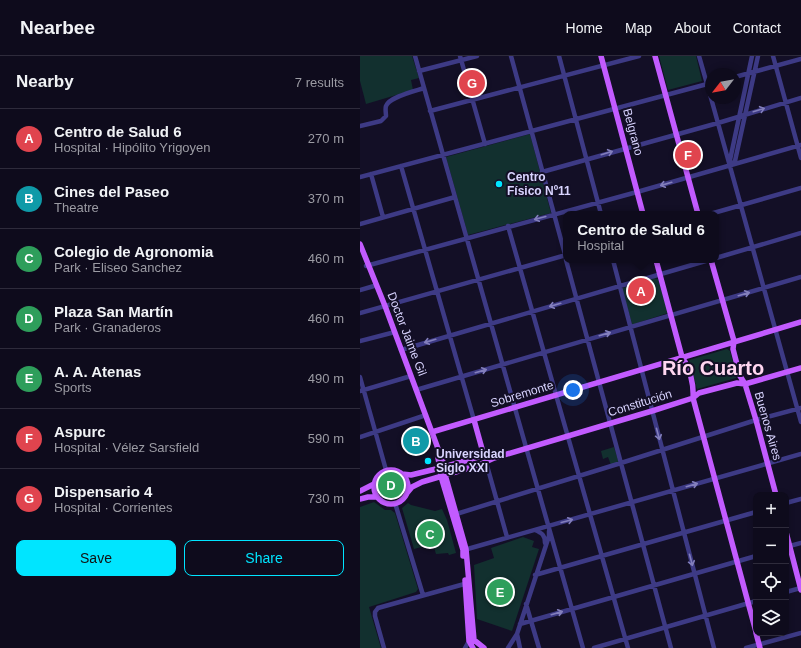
<!DOCTYPE html>
<meta charset="utf-8">
<style>
:root{--surface:#0e0b1c;--page:#1c1929;--text:#f1f3f6;--muted:#9b9ba3;--line:#2e2b3b;--accent:#00e5ff}
body{margin:0;font-family:Arial,sans-serif;background:var(--page);color:var(--text)}
.controls{position:absolute;right:12px;bottom:12px;display:grid;overflow:hidden;border-radius:8px;box-shadow:0 2px 6px #0003}
.controls button{width:36px;height:36px;display:grid;place-items:center;padding:0;border:0;border-bottom:1px solid var(--line);background:var(--surface);color:var(--text);font:20px sans-serif}
.compass{position:absolute;left:345px;top:12px;width:36px;height:36px;border-radius:50%;background:var(--surface);box-shadow:0 2px 6px #0003;rotate:239deg}
.you{position:absolute;left:213px;top:334px;width:14px;height:14px;margin:-10px;border:3px solid #fff;border-radius:50%;background:#1a73e8;box-shadow:0 0 0 6px #1a73e833}
.badge{display:grid;place-items:center;width:26px;height:26px;border-radius:50%;background:var(--accent);color:#fff;font-size:13px;font-weight:700}
.pin{position:absolute;translate:-50% -50%;border:2px solid #fff;box-shadow:0 1px 4px #0006}
.popup{position:absolute;left:203px;top:155px;width:156px;height:52px;box-sizing:border-box;display:grid;place-content:center;border-radius:8px;background:var(--surface);filter:drop-shadow(0 1px 3px #0005);font-size:13px;white-space:nowrap;color:var(--muted)}
.popup b{font-size:15px;color:var(--text)}
.popup::after{content:'';position:absolute;left:50%;top:100%;margin-left:-8px;border:8px solid transparent;border-top-color:var(--surface)}
.list{margin:0;padding:0;list-style:none}
h2{display:flex;justify-content:space-between;align-items:center;height:52px;margin:0;padding:0 16px;font-size:17px}
h2 small{font-size:13px;font-weight:400;color:var(--muted)}
.list li{display:grid;grid-template-columns:26px 1fr auto;gap:12px;align-items:center;box-sizing:border-box;height:60px;padding:0 16px;border-top:1px solid var(--line)}
.list b{display:block;font-size:15px;white-space:nowrap}
.list p{margin:0;font-size:13px;white-space:nowrap;color:var(--muted)}
.list em{font-size:13px;font-style:normal;color:var(--muted)}
.actions{display:flex;gap:8px;padding:12px 16px}
.actions a{flex:1;padding:9px 0;border:1px solid var(--accent);border-radius:8px;text-align:center;font-size:14px;color:var(--accent)}
.actions .main{background:var(--accent);color:#111}
.icon{flex:none;width:22px;height:22px;fill:none;stroke:currentColor;stroke-width:2;stroke-linecap:round;stroke-linejoin:round}
.map{position:relative;flex:none;width:441px;height:592px;overflow:hidden}
header{display:flex;align-items:center;gap:24px;box-sizing:border-box;height:56px;padding:0 20px;background:var(--surface);border-bottom:1px solid var(--line)}
header strong{font-size:19px}
nav{display:flex;gap:22px;margin-inline-start:auto;font-size:14px}
main{display:flex}
aside{flex:1;background:var(--surface)}
.map>svg:first-child{display:block}
</style>
<header>
<strong>Nearbee</strong>
<nav><a>Home</a><a>Map</a><a>About</a><a>Contact</a></nav>
</header>
<main>
<aside>
<h2>Nearby<small>7 results</small></h2>
<ul class="list">
<li><span class="badge" style="background:#e0444e">A</span><div><b>Centro de Salud 6</b><p>Hospital · Hipólito Yrigoyen</p></div><em>270 m</em></li>
<li><span class="badge" style="background:#0f9aa8">B</span><div><b>Cines del Paseo</b><p>Theatre</p></div><em>370 m</em></li>
<li><span class="badge" style="background:#2e9e5b">C</span><div><b>Colegio de Agronomia</b><p>Park · Eliseo Sanchez</p></div><em>460 m</em></li>
<li><span class="badge" style="background:#2e9e5b">D</span><div><b>Plaza San Martín</b><p>Park · Granaderos</p></div><em>460 m</em></li>
<li><span class="badge" style="background:#2e9e5b">E</span><div><b>A. A. Atenas</b><p>Sports</p></div><em>490 m</em></li>
<li><span class="badge" style="background:#e0444e">F</span><div><b>Aspurc</b><p>Hospital · Vélez Sarsfield</p></div><em>590 m</em></li>
<li><span class="badge" style="background:#e0444e">G</span><div><b>Dispensario 4</b><p>Hospital · Corrientes</p></div><em>730 m</em></li>
</ul>
<div class="actions"><a class="main">Save</a><a>Share</a></div>
</aside>
<div class="map">
<svg width="441" height="592" viewBox="0 0 441 592">
<rect width="100%" height="100%" fill="#130f26"/>
<path fill="#12302f" d="M0,0H52L59,22L51,24L53,34L6,48L0,25Z
M299,0H336L342,25L308,34Z
M170,78L191,157L108,179L86,101Z
M294,222L298,223L308,257L274,268H272L262,233L263,232Z
M367,293L370,295L377,320L376,322L337,333L329,304Z
M254,391L259,407L251,409L248,401L243,403L241,395Z
M18 430a13 13 0 1 1 26 0a13 13 0 1 1-26 0Z
M14,446L25,454H31L35,457L58,533L56,536L9,551L21,592H0V451Z
M48,447L51,449L75,455L82,453L87,464L96,497L89,499L88,497L76,498L73,488L54,493L42,452Z
M163,481L174,485L172,491L179,493L152,575L117,563L114,509L134,502L131,492Z"/>
<g fill="none" stroke-linecap="round" stroke-linejoin="round">
<path stroke="#3d3a85" stroke-width="4.5" d="M55,0L223,592
M100,0L125,88
M151,0L206,202
M199,0L241,158
M339,0L351,42
M413,0L441,102
M59,15L117,0
M375,21L441,3
M351,42L441,366
M70,55L279,0
M0,70L21,65L26,60C26,57 25,53 26,50C29,41 55,35 64,32
M370,104L392,0
M41,110L114,364
M370,110L375,105L398,0
M182,116L358,67L441,42
M11,118L23,161
M0,121L351,27
M350,158L441,132
M0,168L95,141
M148,170L268,592
M356,202L441,177
M206,204L311,592
M253,204L354,592
M6,210L277,136L441,89
M0,234L14,230
M0,257L206,199
M0,285L35,276
M41,294L349,204
M0,321L26,414
M56,334L441,221
M0,335L51,320
M0,381L66,359
M126,406L147,481
M35,447L63,539
M426,447L441,443
M93,459L261,407L396,364L441,352
M175,474C182,477 185,479 185,487
M426,491L441,487
M104,494L441,398
M175,519L396,456
M426,536L441,532
M166,548L179,592
M160,568L396,500
M157,578L160,592
M24,592L15,560V556L18,552L108,527
M105,592L109,585H111
M148,592L157,578L189,480V475
M234,592L396,545
M386,592L441,577"/>
<path stroke="#c25bff" stroke-width="5.5" d="M241,0L283,158
M295,0L338,158
M0,188L25,250L83,406L86,422L106,493L114,584L124,592
M296,204L322,301C330,312 334,329 333,342L396,576
M351,204L374,285L373,293L380,320L385,328L396,364L416,439
M114,364L124,400
M72,376L441,266
M78,402L82,424L103,494V500
M14 431a17 17 0 1 1 34 0a17 17 0 1 1-34 0Z
M42,418L51,419L84,411L118,401L123,397
M0,435L14,428
M47,437L52,431L62,426L119,409L134,402L292,355L333,342L339,337L377,327L385,328L441,312
M0,443L8,441H17
M426,476L441,534
M105,524L109,585L113,592
M396,577L400,592"/>
</g>
<defs><path id="oneway-shaft" d="M-6 0H5M1.5-3L5.5 0L1.5 3" fill="none" stroke-width="1.6" stroke-linecap="round" stroke-linejoin="round"/></defs>
<g stroke="#837fbc">
<use href="#oneway-shaft" transform="translate(399 54) rotate(-17)"/>
<use href="#oneway-shaft" transform="translate(247 97) rotate(-17)"/>
<use href="#oneway-shaft" transform="translate(306 128) rotate(164)"/>
<use href="#oneway-shaft" transform="translate(180 162) rotate(165)"/>
<use href="#oneway-shaft" transform="translate(384 238) rotate(-16)"/>
<use href="#oneway-shaft" transform="translate(195 249) rotate(164)"/>
<use href="#oneway-shaft" transform="translate(245 278) rotate(-16)"/>
<use href="#oneway-shaft" transform="translate(70 285) rotate(164)"/>
<use href="#oneway-shaft" transform="translate(121 315) rotate(-16)"/>
<use href="#oneway-shaft" transform="translate(298 378) rotate(75)"/>
<use href="#oneway-shaft" transform="translate(332 429) rotate(-16)"/>
<use href="#oneway-shaft" transform="translate(207 465) rotate(-15)"/>
<use href="#oneway-shaft" transform="translate(331 504) rotate(75)"/>
<use href="#oneway-shaft" transform="translate(197 557) rotate(-16)"/>
</g>
<g fill="#00e5ff" stroke="#130f26" stroke-width="1.5">
<circle cx="139" cy="128" r="4"/>
<circle cx="68" cy="405" r="4"/>
</g>
<g text-anchor="middle" stroke-width="4" stroke-linejoin="round" paint-order="stroke">
<g font-size="12" fill="#d9d4ff" stroke="#130f26">
<text transform="translate(273 76) rotate(75)" y="4">Belgrano</text>
<text transform="translate(47 278) rotate(69)" y="4">Doctor Jaime Gil</text>
<text transform="translate(162 338) rotate(-17)" y="4">Sobremonte</text>
<text transform="translate(280 347) rotate(-17)" y="4">Constitución</text>
<text transform="translate(408 370) rotate(74)" y="4">Buenos Aires</text>
</g>
<g font-size="12" font-weight="bold" fill="#d9d4ff" stroke="#130f26" text-anchor="start">
<text x="147" y="125">Centro<tspan x="147" dy="14">Físico Nº11</tspan></text>
<text x="76" y="402">Universidad<tspan x="76" dy="14">Siglo XXI</tspan></text>
</g>
<g font-size="20" font-weight="bold" fill="#ffd6f0" stroke="#130f26">
<text x="353" y="319">Río Cuarto</text>
</g>
</g>
</svg>
<div class="controls">
<button>+</button>
<button>−</button>
<button><svg class="icon" aria-label="locate" viewBox="0 0 24 24"><circle cx="12" cy="12" r="6"/><path d="M12 2v4M12 18v4M2 12h4M18 12h4"/></svg></button>
<button><svg class="icon" aria-label="layers" viewBox="0 0 24 24"><path d="M12 4l9 5-9 5-9-5zM3 14l9 5 9-5"/></svg></button>
</div>
<svg class="compass" viewBox="-18 -18 36 36"><path d="M0-13l5 13h-10z" fill="#e53935"/><path d="M0 13l5-13h-10z" fill="#9b9ba3"/></svg>
<div class="you"></div>
<div class="pin badge" style="left:281px;top:235px;background:#e0444e">A</div>
<div class="popup"><b>Centro de Salud 6</b>Hospital</div>
<div class="pin badge" style="left:56px;top:385px;background:#0f9aa8">B</div>
<div class="pin badge" style="left:70px;top:478px;background:#2e9e5b">C</div>
<div class="pin badge" style="left:31px;top:429px;background:#2e9e5b">D</div>
<div class="pin badge" style="left:140px;top:536px;background:#2e9e5b">E</div>
<div class="pin badge" style="left:328px;top:99px;background:#e0444e">F</div>
<div class="pin badge" style="left:112px;top:27px;background:#e0444e">G</div>
</div>
</main>
